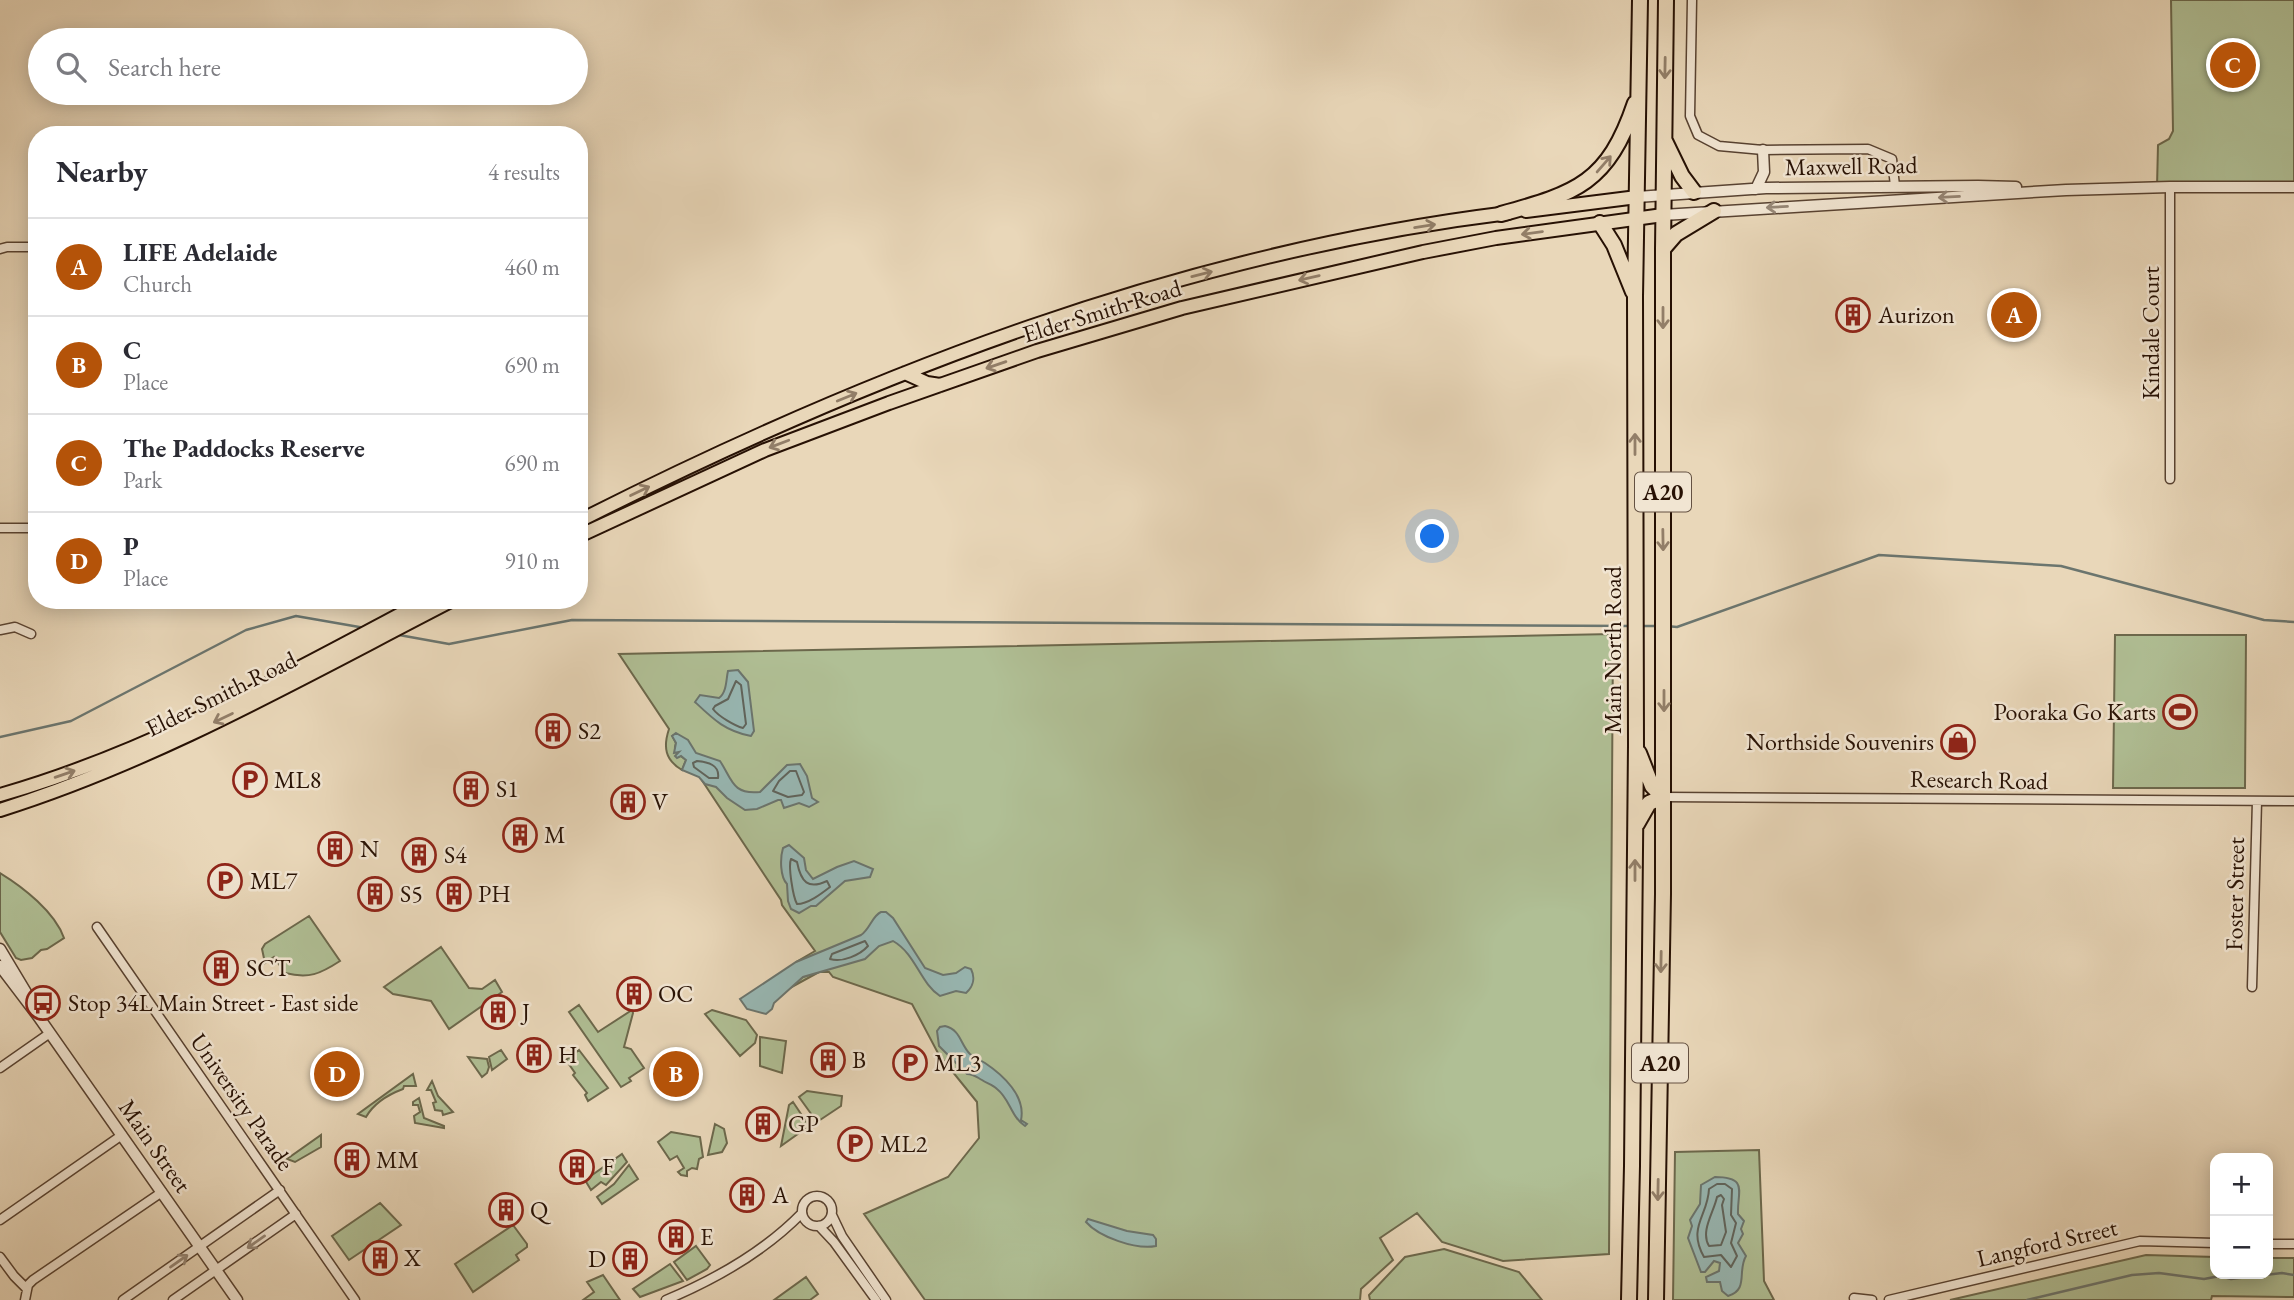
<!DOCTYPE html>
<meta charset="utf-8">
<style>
:root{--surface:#fff;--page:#f2f2f3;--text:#2b2b33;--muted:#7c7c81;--line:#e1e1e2;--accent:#b45309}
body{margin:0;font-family:"EB Garamond",serif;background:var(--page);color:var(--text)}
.controls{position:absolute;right:21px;bottom:21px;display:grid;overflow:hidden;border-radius:14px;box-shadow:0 4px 18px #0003}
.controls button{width:63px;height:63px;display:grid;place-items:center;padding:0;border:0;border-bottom:2px solid var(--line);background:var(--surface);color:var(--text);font:35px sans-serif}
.you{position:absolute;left:1433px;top:537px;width:24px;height:24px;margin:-18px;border:5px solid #fff;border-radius:50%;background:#1a73e8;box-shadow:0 0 0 10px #1a73e833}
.badge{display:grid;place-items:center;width:46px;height:46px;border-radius:50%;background:var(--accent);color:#fff;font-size:23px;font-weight:700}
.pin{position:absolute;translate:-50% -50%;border:4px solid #fff;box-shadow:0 2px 7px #0006}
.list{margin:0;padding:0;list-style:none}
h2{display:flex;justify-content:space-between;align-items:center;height:91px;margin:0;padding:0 28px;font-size:30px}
h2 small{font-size:23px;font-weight:400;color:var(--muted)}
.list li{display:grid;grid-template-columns:46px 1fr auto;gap:21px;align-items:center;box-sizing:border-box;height:98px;padding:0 28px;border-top:2px solid var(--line)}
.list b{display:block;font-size:26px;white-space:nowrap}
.list p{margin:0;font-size:23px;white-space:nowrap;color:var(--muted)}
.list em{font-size:23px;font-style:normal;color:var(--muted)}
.icon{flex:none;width:38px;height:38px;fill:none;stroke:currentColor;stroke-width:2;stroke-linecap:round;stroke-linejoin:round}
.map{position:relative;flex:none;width:2294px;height:1300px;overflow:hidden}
.search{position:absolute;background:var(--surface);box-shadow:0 4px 18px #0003;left:28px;top:28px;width:560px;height:77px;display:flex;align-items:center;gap:18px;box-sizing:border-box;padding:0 24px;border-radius:38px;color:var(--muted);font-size:26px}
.panel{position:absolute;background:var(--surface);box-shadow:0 4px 18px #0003;left:28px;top:126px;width:560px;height:483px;border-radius:28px}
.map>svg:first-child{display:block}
</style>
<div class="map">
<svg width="2294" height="1300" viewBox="0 0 2294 1300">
<rect width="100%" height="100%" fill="#e9d7b9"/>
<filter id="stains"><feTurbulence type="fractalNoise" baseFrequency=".00286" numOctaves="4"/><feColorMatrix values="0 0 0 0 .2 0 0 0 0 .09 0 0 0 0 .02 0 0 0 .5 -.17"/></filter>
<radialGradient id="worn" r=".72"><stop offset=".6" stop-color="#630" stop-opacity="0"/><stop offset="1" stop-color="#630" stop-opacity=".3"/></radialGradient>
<path fill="#b0bf95" stroke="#6c684c" stroke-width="2" d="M2171,0H2294V187H2157L2158,145L2169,139L2173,131Z
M1613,634L1609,1254L1503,1261L1442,1242L1417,1213L1380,1238L1393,1260L1361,1289L1360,1300H925L864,1214L948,1177L979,1138L977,1102L939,1055L912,1004L833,977L829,972H819L788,989L803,977L826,969L817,954L796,962L815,951L782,905L781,900L672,735L676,743L675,747L681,751V756L686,760L682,770C665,760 663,747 669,729L619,654Z
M2115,635H2246L2245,788H2113Z
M0,873C23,887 55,912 64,938L47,949L41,950L32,958L21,960L16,958L0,932Z
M309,916L340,961C320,974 309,979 285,973L274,957L265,963L262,949L265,944Z
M441,947L469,988L482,989L495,980L502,992L449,1029L431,1001L393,994L384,987Z
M579,1005L598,1032L632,1010L633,1013L624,1047L631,1049L644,1068L629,1078L631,1081L621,1087L569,1012Z
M712,1010L746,1020L757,1035L755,1043L740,1056L705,1014Z
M760,1037L786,1041L782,1073L760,1066Z
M501,1050L507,1059L492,1070L489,1057Z
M579,1050L608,1088L588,1101L585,1095L587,1093L573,1075L575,1073L566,1060Z
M468,1057L487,1059L489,1067L487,1073L482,1077Z
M413,1074L416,1086H404L403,1089C387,1095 374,1103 366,1117L358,1114Z
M432,1081L438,1096L453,1112L443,1115L442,1111L435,1110L433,1103L436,1102L431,1090H427Z
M807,1091L842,1096L841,1106L817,1122L799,1097Z
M419,1098L424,1118L444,1126V1128L415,1123L414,1116L420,1112L418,1105H413V1102Z
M793,1102L809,1126L781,1146L789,1105Z
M715,1124L724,1129L727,1143L722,1152L708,1155Z
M671,1132L700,1137L703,1157L699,1159L697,1169L692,1168L687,1171V1176L681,1175L678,1172L684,1168L677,1156L670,1160L658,1142Z
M321,1135V1147L295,1162L287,1159Z
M1759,1150L1764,1281L1774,1300H1673L1675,1152Z
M622,1154L627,1162L606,1185L601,1182L591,1190L585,1180Z
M629,1165L638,1179L602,1204L597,1197L614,1184Z
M380,1203L401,1225L349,1260L332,1236Z
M513,1225L527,1244V1247L516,1255L519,1260L473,1292L455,1264Z
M696,1246L710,1265L707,1269L687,1280L674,1262Z
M1444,1249L1519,1272L1542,1300H1370L1369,1295L1405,1257Z
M2146,1255L2215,1257V1274H2268V1258H2294V1297L2212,1296L2211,1300H1950Z
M670,1264L683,1281L640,1297L633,1289Z
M603,1275L620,1300H583L594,1292L587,1282Z
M806,1277L818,1294L810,1300H774Z"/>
<path fill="#98b8b4" stroke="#6b756e" stroke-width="2" d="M738,670L748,682L754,731L751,736C725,731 713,719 695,702L700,695L719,698C727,692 726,679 728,671Z
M676,733L688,740L696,753L720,761C732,779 732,795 760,792L787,765L800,764L807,776L812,798L818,802L809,807L799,803L784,808L781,800H778L757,809L745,810L727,798L716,787L705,784L699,777L682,770L686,760L681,756L677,758L675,756L679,752L674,753L676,743L672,736Z
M789,845L804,858L806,870L813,879L837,867L854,861L873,869L870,877L845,881L816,906H811L799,913L791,909L788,901L787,884C780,877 780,858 783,848Z
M881,912H886L893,918L925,968L943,975L956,973L965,967L971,969C975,977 974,986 966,993L956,991L940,996C920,983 916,954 893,941L879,946L865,959L803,977L774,1003L772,1009L766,1014L747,1009L740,999L796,962L861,935C870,929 872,916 881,912Z
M945,1026C961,1030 960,1044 970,1054C974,1057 980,1060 985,1063C1003,1075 1026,1096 1021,1120L1027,1124L1025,1126C1011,1117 1010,1099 997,1089C993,1085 986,1083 982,1080C975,1076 973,1074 967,1074L939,1046L937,1031L940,1027Z
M1715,1177C1749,1177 1737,1192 1738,1214L1744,1221L1741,1229L1743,1234L1738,1243L1746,1256C1737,1271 1749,1290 1728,1296L1722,1291L1720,1282H1707L1706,1277L1719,1271L1720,1263L1714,1261L1705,1272H1701L1688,1238L1692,1226L1690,1220L1700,1204L1701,1185Z
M1088,1219L1127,1231L1153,1235L1156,1239V1246C1136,1250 1099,1237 1086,1222Z"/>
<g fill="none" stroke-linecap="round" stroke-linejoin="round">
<path stroke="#60645c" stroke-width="2" d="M736,681L741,685L746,724L743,728C735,726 718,716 713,709L715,706L728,699Z
M697,761C708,762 720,765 718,778H709L694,767L693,763Z
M790,771H796L804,792L802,795L788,797L773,791L779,781Z
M791,859L797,862C801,882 808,890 827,881L830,887C821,894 808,904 797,904C793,897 788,866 791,859Z
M865,941L868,946C860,955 842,963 830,959L832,954Z
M1717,1184H1725L1732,1189L1731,1215L1736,1223L1731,1243L1737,1256L1731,1267L1721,1255L1704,1257C1687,1227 1708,1216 1709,1189Z
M1721,1195L1724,1199L1722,1205L1726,1232L1721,1245L1709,1246C1700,1231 1714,1212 1717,1197Z"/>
<path stroke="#6b756e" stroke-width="2.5" d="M1642,626H1656
M1666,626L1677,627L1879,555L2061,566L2264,620L2294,622
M399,635L449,644L572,620L1632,626
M0,737L71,721L246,630L296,616L365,628
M2027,1300L2132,1275L2159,1273L2204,1279L2220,1276L2231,1279L2282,1273L2294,1275"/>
<g stroke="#584231" stroke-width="11">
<path id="minor" d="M1692,0L1690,116L1698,135L1719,146L1763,150L1868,149L1892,159L1895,186
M2170,187V479
M0,249L7,247H37
M0,528H32
M0,630L15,627L31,634
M1663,797L2294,801
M97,927L355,1300
M2252,987L2257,801
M0,1068L50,1033
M802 1211a15 15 0 1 1 30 0a15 15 0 1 1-30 0Z
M832,1215L842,1236L886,1300
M0,1220L122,1135
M819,1226L834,1242L876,1300
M2268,1244H2294
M0,1257L14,1276L27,1289
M1854,1298L1872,1300
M25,1300L28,1285L33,1280L162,1192
M123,1300L280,1190
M173,1300L296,1214
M666,1300C716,1279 764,1252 802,1213
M1889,1300L2140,1241L2215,1243"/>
</g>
<g stroke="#584231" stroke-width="13">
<path id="tertiary" d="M1756,189L1764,172L1763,150
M1637,197L1766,188L1978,186L2016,187
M1663,215L2066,190L2170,187H2294
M0,949L30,999
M0,966L38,1016L237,1300"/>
</g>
<g stroke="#271104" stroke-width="16">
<path id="primary" d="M1526,211L1637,197
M905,373L927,383L940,385
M579,521C871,373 1182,253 1508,213
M579,536L765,450L889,403L1037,351L1182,308L1423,252L1496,238L1663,215
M0,795C151,752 289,673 427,600
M0,810C159,760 305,676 453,600"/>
</g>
<g stroke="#271104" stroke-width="18">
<path id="trunk" d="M1665,141L1682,176L1694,192
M1501,214C1577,193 1608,183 1635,103
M1600,223L1614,245L1633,292
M1663,249L1676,234L1714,211
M1639,753L1652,786L1663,797
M1637,824L1649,803L1663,797
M1629,1300L1632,1166L1636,745L1635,297L1640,0
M1656,1300L1663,894V249L1666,0"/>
</g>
<use href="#minor" stroke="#f1e5d2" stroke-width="8"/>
<use href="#tertiary" stroke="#f1e5d2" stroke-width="10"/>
<use href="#primary" stroke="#e9d7b9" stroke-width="12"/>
<use href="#trunk" stroke="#e9d7b9" stroke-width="14"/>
</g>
<defs><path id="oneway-shaft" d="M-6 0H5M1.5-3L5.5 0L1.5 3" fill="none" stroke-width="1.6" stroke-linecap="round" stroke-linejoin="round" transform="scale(1.75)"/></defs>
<g stroke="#927e68">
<use href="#oneway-shaft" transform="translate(1665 68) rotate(91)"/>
<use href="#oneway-shaft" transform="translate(1604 164) rotate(-49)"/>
<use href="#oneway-shaft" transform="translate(1425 226) rotate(-9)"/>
<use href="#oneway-shaft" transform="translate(1532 233) rotate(172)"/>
<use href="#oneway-shaft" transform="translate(1202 274) rotate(-14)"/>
<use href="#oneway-shaft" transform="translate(1309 278) rotate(167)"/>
<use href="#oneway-shaft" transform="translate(1663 318) rotate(90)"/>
<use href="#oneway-shaft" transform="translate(996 365) rotate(161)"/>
<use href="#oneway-shaft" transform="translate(847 397) rotate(-22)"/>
<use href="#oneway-shaft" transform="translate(779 444) rotate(159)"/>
<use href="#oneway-shaft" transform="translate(1635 444) rotate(-90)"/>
<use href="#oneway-shaft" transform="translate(640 491) rotate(-26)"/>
<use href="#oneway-shaft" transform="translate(1663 540) rotate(89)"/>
<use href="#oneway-shaft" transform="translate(1664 701) rotate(90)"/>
<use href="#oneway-shaft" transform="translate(223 718) rotate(154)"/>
<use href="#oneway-shaft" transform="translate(65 774) rotate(-19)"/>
<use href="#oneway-shaft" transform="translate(1635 870) rotate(-90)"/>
<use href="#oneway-shaft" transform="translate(1661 962) rotate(91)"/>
<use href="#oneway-shaft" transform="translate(1658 1190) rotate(91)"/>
</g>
<g stroke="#968675">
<use href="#oneway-shaft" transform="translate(1949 197) rotate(177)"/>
<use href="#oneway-shaft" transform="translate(1777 207) rotate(177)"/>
<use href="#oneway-shaft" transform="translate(256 1242) rotate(145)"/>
<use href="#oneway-shaft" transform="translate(179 1261) rotate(-35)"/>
</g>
<defs>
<g id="building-ring" transform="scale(1.75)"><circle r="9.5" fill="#f1e5d2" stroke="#8f2418" stroke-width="1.5"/><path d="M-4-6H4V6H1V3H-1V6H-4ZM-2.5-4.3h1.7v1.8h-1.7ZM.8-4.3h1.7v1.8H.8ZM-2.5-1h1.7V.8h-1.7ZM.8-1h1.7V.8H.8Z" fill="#8f2418"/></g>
<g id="stadium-ring" transform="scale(1.75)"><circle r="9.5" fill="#f1e5d2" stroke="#8f2418" stroke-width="1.5"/><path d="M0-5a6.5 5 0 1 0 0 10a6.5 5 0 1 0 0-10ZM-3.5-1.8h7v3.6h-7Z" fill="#8f2418"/></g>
<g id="shop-ring" transform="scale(1.75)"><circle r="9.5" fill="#f1e5d2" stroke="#8f2418" stroke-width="1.5"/><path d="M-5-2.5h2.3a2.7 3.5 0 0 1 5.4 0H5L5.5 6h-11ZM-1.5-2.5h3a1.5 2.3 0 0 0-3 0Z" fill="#8f2418"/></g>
<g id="parking-ring" transform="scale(1.75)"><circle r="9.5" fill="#f1e5d2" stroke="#8f2418" stroke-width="1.5"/><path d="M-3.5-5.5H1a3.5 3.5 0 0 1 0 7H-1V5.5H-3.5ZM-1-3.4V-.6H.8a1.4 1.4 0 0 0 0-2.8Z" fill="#8f2418"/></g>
<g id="bus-ring" transform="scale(1.75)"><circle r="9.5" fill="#f1e5d2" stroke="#8f2418" stroke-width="1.5"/><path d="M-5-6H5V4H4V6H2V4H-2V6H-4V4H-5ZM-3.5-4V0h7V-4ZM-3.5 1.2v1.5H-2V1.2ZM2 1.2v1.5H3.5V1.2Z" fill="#8f2418"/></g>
</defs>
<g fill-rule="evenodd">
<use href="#building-ring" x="1853" y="315"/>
<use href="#stadium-ring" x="2180" y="712"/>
<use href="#building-ring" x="553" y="731"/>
<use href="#shop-ring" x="1958" y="742"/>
<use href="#parking-ring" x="250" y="780"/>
<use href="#building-ring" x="471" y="789"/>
<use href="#building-ring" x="628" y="802"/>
<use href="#building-ring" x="520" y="835"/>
<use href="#building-ring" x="335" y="849"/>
<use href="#building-ring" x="419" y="855"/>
<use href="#parking-ring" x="225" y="881"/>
<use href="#building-ring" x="375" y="894"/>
<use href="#building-ring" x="454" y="894"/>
<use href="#building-ring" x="221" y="968"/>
<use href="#building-ring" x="634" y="994"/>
<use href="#bus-ring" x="43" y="1003"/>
<use href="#building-ring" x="498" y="1012"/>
<use href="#building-ring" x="534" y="1055"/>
<use href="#building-ring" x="828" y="1060"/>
<use href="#parking-ring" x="910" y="1063"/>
<use href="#building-ring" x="763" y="1124"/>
<use href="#parking-ring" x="855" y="1144"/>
<use href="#building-ring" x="352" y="1160"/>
<use href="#building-ring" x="577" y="1167"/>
<use href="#building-ring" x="747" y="1195"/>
<use href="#building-ring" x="506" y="1210"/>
<use href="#building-ring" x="676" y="1237"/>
<use href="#building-ring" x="380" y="1258"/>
<use href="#building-ring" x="630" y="1259"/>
</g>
<g text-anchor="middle" stroke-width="5" stroke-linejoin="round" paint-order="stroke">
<g fill="#f1e5d2" stroke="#645142" stroke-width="2">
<rect x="1635" y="472.5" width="56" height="39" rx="5"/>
<rect x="1632" y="1043.5" width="56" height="39" rx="5"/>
</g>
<g font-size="23" font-weight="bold" fill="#271104">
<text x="1663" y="500">A20</text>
<text x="1660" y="1071">A20</text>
</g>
<g font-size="24" fill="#271104" stroke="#f1e5d2">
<text transform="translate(1851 166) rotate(-1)" y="8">Maxwell Road</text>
<text transform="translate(1102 311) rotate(-17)" y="8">Elder Smith Road</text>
<text transform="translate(2151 333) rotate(-90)" y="8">Kindale Court</text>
<text transform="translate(1613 650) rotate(-90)" y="8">Main North Road</text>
<text transform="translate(221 694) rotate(-26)" y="8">Elder Smith Road</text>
<text transform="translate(1979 780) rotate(1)" y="8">Research Road</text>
<text transform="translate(2235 894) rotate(-89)" y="8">Foster Street</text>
<text transform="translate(242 1102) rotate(55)" y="8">University Parade</text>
<text transform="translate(155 1146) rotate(55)" y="8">Main Street</text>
<text transform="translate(2047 1243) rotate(-13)" y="8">Langford Street</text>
</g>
<g font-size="24" fill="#271104" stroke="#f1e5d2" text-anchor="start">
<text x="1878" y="323">Aurizon</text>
<text x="2156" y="720" text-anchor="end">Pooraka Go Karts</text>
<text x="578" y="739">S2</text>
<text x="1934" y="750" text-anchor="end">Northside Souvenirs</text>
<text x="274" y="788">ML8</text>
<text x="496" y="797">S1</text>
<text x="652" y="810">V</text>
<text x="544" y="843">M</text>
<text x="360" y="857">N</text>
<text x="444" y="863">S4</text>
<text x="250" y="889">ML7</text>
<text x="400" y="902">S5</text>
<text x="478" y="902">PH</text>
<text x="246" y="976">SCT</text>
<text x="658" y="1002">OC</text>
<text x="68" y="1011">Stop 34L Main Street - East side</text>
<text x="522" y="1020">J</text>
<text x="558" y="1063">H</text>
<text x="852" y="1068">B</text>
<text x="934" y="1071">ML3</text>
<text x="788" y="1132">GP</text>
<text x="880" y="1152">ML2</text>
<text x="376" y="1168">MM</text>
<text x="602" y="1175">F</text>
<text x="772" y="1203">A</text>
<text x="530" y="1218">Q</text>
<text x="700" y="1245">E</text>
<text x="404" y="1266">X</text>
<text x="606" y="1267" text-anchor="end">D</text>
</g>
</g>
<rect width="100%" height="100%" filter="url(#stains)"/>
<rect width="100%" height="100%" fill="url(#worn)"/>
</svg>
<div class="controls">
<button>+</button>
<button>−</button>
</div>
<div class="you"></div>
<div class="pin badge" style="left:2014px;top:315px">A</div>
<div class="pin badge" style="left:676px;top:1074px">B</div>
<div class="pin badge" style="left:2233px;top:65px">C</div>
<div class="pin badge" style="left:337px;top:1074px">D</div>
<div class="search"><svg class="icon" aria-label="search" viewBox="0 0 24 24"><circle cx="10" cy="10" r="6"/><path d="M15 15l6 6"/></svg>Search here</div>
<section class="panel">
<h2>Nearby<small>4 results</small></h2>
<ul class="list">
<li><span class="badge">A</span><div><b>LIFE Adelaide</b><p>Church</p></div><em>460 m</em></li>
<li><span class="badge">B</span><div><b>C</b><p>Place</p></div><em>690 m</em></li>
<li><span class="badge">C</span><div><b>The Paddocks Reserve</b><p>Park</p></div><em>690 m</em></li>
<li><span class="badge">D</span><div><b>P</b><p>Place</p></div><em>910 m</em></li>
</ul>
</section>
</div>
